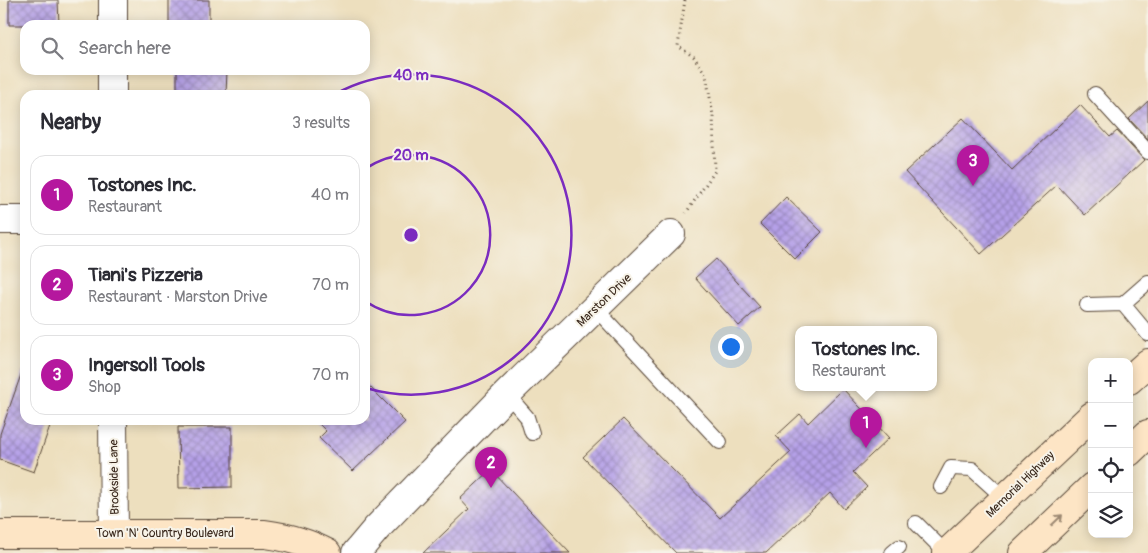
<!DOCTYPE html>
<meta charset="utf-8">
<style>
:root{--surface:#fff;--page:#f2f2f3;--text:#2b2b33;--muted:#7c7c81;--line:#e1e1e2;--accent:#b5179e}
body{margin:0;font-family:Pangolin,sans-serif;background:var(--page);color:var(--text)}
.controls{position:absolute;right:15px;bottom:15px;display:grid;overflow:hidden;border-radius:10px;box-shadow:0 2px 12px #0003}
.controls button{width:45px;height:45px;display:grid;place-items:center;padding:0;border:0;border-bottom:1px solid var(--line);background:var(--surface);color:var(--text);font:25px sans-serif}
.you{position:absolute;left:730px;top:346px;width:18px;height:18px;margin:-12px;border:4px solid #fff;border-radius:50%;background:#1a73e8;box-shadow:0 0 0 8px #1a73e833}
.badge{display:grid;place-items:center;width:32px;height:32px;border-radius:50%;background:var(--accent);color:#fff;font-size:16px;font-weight:700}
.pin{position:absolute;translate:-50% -41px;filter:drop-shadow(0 1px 2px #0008)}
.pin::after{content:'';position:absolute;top:26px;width:18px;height:15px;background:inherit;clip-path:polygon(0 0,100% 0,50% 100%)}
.popup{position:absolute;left:795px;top:326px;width:142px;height:65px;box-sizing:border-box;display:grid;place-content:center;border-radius:10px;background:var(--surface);filter:drop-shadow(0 1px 4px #0005);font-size:16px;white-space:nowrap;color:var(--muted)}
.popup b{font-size:19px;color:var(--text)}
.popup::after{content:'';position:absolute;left:50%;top:100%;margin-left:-10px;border:10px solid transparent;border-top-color:var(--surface)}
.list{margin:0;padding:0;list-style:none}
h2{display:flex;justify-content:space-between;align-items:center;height:65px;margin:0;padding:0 20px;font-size:21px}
h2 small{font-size:16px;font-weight:400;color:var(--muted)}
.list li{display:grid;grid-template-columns:32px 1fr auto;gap:15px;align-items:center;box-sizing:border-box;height:80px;margin:0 10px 10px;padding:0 10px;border:1px solid var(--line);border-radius:15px}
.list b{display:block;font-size:19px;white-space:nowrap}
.list p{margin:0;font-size:16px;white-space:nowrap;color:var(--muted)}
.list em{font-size:16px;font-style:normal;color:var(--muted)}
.icon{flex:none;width:28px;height:28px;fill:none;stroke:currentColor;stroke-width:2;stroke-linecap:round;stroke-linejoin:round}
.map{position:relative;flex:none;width:1148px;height:553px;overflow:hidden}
.search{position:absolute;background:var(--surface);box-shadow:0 2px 12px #0003;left:20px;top:20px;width:350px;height:55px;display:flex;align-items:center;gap:12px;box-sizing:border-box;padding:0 18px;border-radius:15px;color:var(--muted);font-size:19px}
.panel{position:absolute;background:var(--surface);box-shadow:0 2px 12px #0003;left:20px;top:90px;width:350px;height:335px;border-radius:15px}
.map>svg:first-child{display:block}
</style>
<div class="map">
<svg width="1148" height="553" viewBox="0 0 1148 553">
<defs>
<pattern id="building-cross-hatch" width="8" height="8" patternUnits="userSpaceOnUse" patternTransform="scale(1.25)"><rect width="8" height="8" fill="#b5a0e8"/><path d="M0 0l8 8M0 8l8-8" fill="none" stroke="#9483bb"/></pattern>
</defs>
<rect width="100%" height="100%" fill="#f7f3e8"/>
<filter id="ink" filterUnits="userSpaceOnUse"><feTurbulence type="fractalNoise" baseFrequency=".02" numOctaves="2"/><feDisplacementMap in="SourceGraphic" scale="10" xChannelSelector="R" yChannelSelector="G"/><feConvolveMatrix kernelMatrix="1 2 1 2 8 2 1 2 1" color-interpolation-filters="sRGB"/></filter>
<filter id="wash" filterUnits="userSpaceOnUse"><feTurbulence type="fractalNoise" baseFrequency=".0096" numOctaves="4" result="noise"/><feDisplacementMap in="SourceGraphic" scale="20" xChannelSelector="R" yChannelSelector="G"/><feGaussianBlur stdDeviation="1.12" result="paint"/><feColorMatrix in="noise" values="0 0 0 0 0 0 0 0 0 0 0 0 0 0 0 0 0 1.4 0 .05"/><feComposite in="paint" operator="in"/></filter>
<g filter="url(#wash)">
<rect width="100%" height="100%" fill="#eddfbe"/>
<g id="blocks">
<path fill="url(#building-cross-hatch)" d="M9,0H58L59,25H9Z
M169,0H209V25H169Z
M177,70H227L226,95H177Z
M1148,101V139L1129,119Z
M1080,105L1110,137L1117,131L1144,160L1085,215L1057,185L981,254L905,172L963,118L1012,170Z
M786,197L822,232L795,259L760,224Z
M716,259L760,307L739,326L695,278Z
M22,372H25V420H52L34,472L0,460V434Z
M365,382L405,422L353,471L319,438L326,431L315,420H365Z
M843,389L889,438L853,472L867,487L844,509L830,493L766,553H676L583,457L623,419L720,518L791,452L776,436L800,414L808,423Z
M178,427H232V487L179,488Z
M491,470L570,553H423L469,509L460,499Z"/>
</g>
</g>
<g filter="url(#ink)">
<use href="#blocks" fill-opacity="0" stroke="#564536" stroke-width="1"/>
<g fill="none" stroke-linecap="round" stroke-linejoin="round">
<g stroke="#564536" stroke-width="16">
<path id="lane" d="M1095,94L1148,152
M1123,304L1148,282
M1087,305L1123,304L1148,334
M595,308L720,442
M507,394L527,417L532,433
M941,487L951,468L972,469L1005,499
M916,523L946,553
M892,553L899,547"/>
</g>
<g stroke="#564536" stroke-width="30">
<path id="street" d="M113,25V0
M112,95V70
M0,220H25
M113,420L114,533
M356,553L377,528L507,394L671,234"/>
</g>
<g stroke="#564536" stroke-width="30">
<path id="secondary" d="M1129,380L1148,363
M1129,452L1148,434
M0,534H265C287,537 307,542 327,553
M947,553L1092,416
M1023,553L1092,487"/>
</g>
<path stroke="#564536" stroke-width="3" stroke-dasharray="1 4" stroke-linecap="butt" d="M685,0L678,46L694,57L706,75L713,115L715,171L686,213"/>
<use href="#lane" stroke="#fff" stroke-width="14"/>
<use href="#street" stroke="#fff" stroke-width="28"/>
<use href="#secondary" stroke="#fde5c5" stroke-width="28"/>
</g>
<defs><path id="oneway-shaft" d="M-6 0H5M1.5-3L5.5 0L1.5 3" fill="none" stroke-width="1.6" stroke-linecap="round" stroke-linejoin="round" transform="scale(1.25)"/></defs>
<use stroke="#9c8872" href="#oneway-shaft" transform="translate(1057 520) rotate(-44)"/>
</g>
<g fill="none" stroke="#7b2cbf" stroke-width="2.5">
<path d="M365 169A80 80 0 1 1 365 301"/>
<path d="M335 94A160 160 0 1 1 366 388"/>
</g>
<g text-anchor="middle" stroke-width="4" stroke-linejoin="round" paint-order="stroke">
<g font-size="12" fill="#3b2a1e" stroke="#f7f3e8">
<text transform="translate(604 300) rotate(-44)" y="4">Marston Drive</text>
<text transform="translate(114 477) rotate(-91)" y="4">Brookside Lane</text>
<text transform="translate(1020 484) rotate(-44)" y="4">Memorial Highway</text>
<text x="165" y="537">Town 'N' Country Boulevard</text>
</g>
</g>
<circle cx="411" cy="235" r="8" fill="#7b2cbf" stroke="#f7f3e8" stroke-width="2.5"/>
<g font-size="15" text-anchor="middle" font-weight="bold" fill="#7b2cbf" stroke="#f7f3e8" stroke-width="4" stroke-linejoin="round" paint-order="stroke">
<text x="411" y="80">40 m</text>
<text x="411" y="160">20 m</text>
</g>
</svg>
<div class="controls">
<button>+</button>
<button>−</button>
<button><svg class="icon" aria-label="locate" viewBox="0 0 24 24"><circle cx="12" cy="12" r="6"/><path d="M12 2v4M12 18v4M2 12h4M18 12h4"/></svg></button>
<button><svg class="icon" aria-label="layers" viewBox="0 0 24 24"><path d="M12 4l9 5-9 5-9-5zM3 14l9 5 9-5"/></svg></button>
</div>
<div class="you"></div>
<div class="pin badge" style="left:866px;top:448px">1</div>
<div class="popup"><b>Tostones Inc.</b>Restaurant</div>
<div class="pin badge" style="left:491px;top:488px">2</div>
<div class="pin badge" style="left:973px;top:186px">3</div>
<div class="search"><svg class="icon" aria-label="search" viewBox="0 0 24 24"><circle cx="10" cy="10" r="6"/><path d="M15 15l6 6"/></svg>Search here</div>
<section class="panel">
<h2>Nearby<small>3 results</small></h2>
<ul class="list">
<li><span class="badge">1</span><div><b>Tostones Inc.</b><p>Restaurant</p></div><em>40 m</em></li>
<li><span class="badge">2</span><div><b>Tiani's Pizzeria</b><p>Restaurant · Marston Drive</p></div><em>70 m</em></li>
<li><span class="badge">3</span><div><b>Ingersoll Tools</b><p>Shop</p></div><em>70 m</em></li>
</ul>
</section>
</div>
